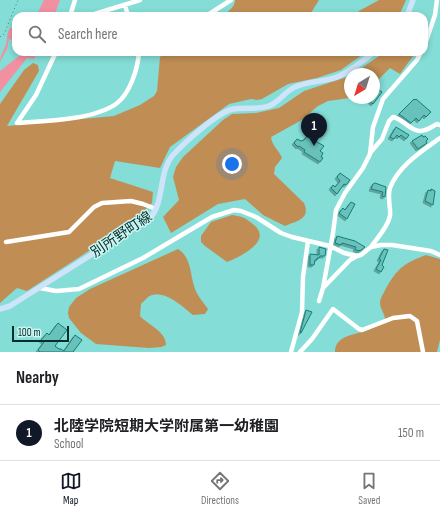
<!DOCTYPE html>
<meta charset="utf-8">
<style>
:root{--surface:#fff;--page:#f6f6f6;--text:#202124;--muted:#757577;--line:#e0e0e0;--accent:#111827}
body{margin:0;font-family:"Sofia Sans Condensed","Noto Sans JP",sans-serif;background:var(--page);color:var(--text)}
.compass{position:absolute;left:344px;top:68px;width:36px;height:36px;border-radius:50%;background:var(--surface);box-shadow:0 2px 6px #0003;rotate:218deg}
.scale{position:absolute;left:12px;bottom:10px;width:57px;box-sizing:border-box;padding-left:4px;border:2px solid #062e2c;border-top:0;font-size:11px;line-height:14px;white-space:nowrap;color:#062e2c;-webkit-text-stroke:3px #cbf5f1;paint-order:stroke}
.you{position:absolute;left:232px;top:164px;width:14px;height:14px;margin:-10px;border:3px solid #fff;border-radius:50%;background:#1a73e8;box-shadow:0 0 0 6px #1a73e833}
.badge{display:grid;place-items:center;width:26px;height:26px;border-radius:50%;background:var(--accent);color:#fff;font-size:13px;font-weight:700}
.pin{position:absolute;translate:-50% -33px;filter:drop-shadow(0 1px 2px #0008)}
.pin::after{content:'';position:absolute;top:21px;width:14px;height:12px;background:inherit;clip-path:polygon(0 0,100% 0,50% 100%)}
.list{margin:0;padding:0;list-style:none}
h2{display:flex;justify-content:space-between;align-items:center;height:52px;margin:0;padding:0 16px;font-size:17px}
h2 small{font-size:13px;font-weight:400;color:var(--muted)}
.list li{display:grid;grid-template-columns:26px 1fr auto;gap:12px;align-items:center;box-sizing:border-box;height:56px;padding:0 16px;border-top:1px solid var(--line)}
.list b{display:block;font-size:15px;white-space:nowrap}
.list p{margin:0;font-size:13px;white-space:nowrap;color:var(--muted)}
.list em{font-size:13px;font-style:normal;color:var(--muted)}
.icon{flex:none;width:22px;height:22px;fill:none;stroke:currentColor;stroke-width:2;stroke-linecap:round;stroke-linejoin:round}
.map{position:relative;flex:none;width:440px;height:352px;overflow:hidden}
.search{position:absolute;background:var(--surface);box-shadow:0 2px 6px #0003;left:12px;right:12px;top:12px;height:44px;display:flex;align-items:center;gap:10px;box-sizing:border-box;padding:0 14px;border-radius:12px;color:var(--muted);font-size:15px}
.sheet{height:108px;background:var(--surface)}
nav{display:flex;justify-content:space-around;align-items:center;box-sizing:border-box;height:56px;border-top:1px solid var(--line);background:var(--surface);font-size:11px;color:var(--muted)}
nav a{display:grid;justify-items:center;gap:2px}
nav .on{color:var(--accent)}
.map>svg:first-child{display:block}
</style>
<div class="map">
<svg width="440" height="352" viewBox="0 0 440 352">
<defs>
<filter id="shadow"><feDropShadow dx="-2" dy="2" stdDeviation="0" flood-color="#0004"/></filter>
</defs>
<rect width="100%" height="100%" fill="#84ddd6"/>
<path fill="#c08e54" d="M235,0H319L309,16H222C227,12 235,8 235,0Z
M379,0H406L399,16H354L359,11Z
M184,52H366L341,70L317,78L288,84L262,99L257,100L251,99L229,104L170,147L160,168L115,161L110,178L153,192L152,203L132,223L27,291L17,288L0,303V104L24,70L33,63L38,65L39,71L7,126L114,116L140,105L154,96L157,91L160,57L164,53C171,55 178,58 184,52Z
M405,52H416L400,74L390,68L374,84V74H353L379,56H396Z
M350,76V98L328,101L318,106L300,121L271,137C272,146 279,150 282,158L275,167L274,174L304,203C311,219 297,221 285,226L263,215L245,199L218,204L171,233L163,217L179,200L173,177L176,167L183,157L223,120L232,114L256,113L279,108L304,91Z
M232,215C244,217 244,217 254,225C273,241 240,257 227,262L205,246L201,242V236L211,222Z
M178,249C191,257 190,273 194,286C196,294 203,302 208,309L205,314L193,315C183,307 162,287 148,297C146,299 143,302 141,304L140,316C148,325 166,331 166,345L161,347L149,348L96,344L81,333L69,318L68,313L69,307L76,298L90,289Z
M426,255L440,259V340L437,352H335C335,336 353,335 365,331C372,329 379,324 385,320C385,313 380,309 380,303C380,298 384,293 386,288C398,268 404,263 426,255Z"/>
<path fill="#f190a1" d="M44,0H60L54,16H36Z
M16,20V41L9,39L7,49L0,62C0,54 6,48 7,40C7,35 8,32 10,28H12Z
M18,52H40L36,54L34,59L27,58L0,92V71L19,56L21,55Z"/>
<path fill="#67c1ba" stroke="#167d77" filter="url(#shadow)" d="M374,86L382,92L373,104L366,98H374Z
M414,99L415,100L416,99L431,112L426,117L424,115L419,121L416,118L411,123L399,114Z
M396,127L409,135L406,139L401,135L399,137L397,135L394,139L390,137Z
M422,135L423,137L425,136L428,139L426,141L427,143L418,149L412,141Z
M307,136L324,146L320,151L323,153L321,157L323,158L320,162L304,152L305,150L299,146L298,147L294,143L297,139L301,141L304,140Z
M340,173L350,180L346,185L344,184L337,194L331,188L333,185L335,187L340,181L337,177Z
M375,183L386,187L385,197L382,196L383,192L371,189L373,184Z
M431,189L435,191L433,205L425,201L428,190L431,191Z
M351,202L355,204L347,219L339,213L343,208L345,210Z
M337,236L355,241L365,247L360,251L359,250L358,251L355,249L356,247L342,243L341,245L335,243Z
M319,247L326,249L325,256H320L319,258H317V260H315L314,265H310V254L319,255Z
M384,249L388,250L382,265L384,267L381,272L376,269L381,260L379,259Z
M306,310L312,312L301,333H300Z
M58,323L67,330L55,346L59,349H61L64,351L75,335L82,340L73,352H40L38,350L44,342L41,340L47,333L49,335Z"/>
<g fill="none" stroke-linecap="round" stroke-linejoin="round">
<path stroke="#41807c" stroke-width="1" stroke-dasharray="1 3" stroke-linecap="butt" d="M0,37L4,34L18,0"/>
<path stroke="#fff" stroke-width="4.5" d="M125,5L128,16
M70,16L75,0
M88,16L140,0
M206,16L231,0
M424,47L435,15L437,0
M56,52L36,95L17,123C45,121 93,120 116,104C130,94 138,68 139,52
M370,153L382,139L389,121L393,117C404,119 413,135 425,130C429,129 433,126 437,124L440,125
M6,242L69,232L94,207L102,203L131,201L143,204L156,209
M371,247C377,238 388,227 390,216C391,207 387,197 390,188C398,166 422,151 440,138
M40,288L56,291L79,289L143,258L212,217L234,210L241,211L256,217L281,233L292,237L330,246L344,253L357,256L361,255L371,247L381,245H392L431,251L440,255
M323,288L350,260L357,256
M319,301L323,288L333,233L336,210L345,193L363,168L370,154L373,127L383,99L417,60L421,52
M291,352L302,312L303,277L308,241
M300,352L312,339L333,309L359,329L362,330L393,318L410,316L417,321L423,352"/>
<path stroke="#cee4fa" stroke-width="5.5" d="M407,16L413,0
M0,309L10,306L151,217C165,199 158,173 173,155C184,143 218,112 233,109C244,107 257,110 269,106C280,102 285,91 295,87C308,81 324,82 337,77C351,72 362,61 374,52"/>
</g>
<g text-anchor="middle" stroke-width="3" stroke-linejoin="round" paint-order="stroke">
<g font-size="14" fill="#062e2c" stroke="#cbf5f1">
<text transform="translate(121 234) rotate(-34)" y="5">別所野町線</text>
</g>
</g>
</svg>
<svg class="compass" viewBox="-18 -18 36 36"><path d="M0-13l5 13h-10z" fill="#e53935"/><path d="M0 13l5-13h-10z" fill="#757577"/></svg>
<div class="scale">100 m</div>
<div class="you"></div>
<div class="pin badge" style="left:314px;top:146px">1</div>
<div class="search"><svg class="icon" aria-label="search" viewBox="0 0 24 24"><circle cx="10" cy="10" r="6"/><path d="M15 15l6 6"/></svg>Search here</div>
</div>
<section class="sheet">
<h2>Nearby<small></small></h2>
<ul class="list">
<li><span class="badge">1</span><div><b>北陸学院短期大学附属第一幼稚園</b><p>School</p></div><em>150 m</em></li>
</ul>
</section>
<nav>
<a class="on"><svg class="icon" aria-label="map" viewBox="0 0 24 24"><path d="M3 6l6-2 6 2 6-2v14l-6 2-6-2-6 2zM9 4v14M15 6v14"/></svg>Map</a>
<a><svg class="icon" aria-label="directions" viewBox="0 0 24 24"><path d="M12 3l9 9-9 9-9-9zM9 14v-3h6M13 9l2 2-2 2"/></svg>Directions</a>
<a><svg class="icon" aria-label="saved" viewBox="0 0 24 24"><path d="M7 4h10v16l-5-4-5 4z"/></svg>Saved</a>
</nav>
